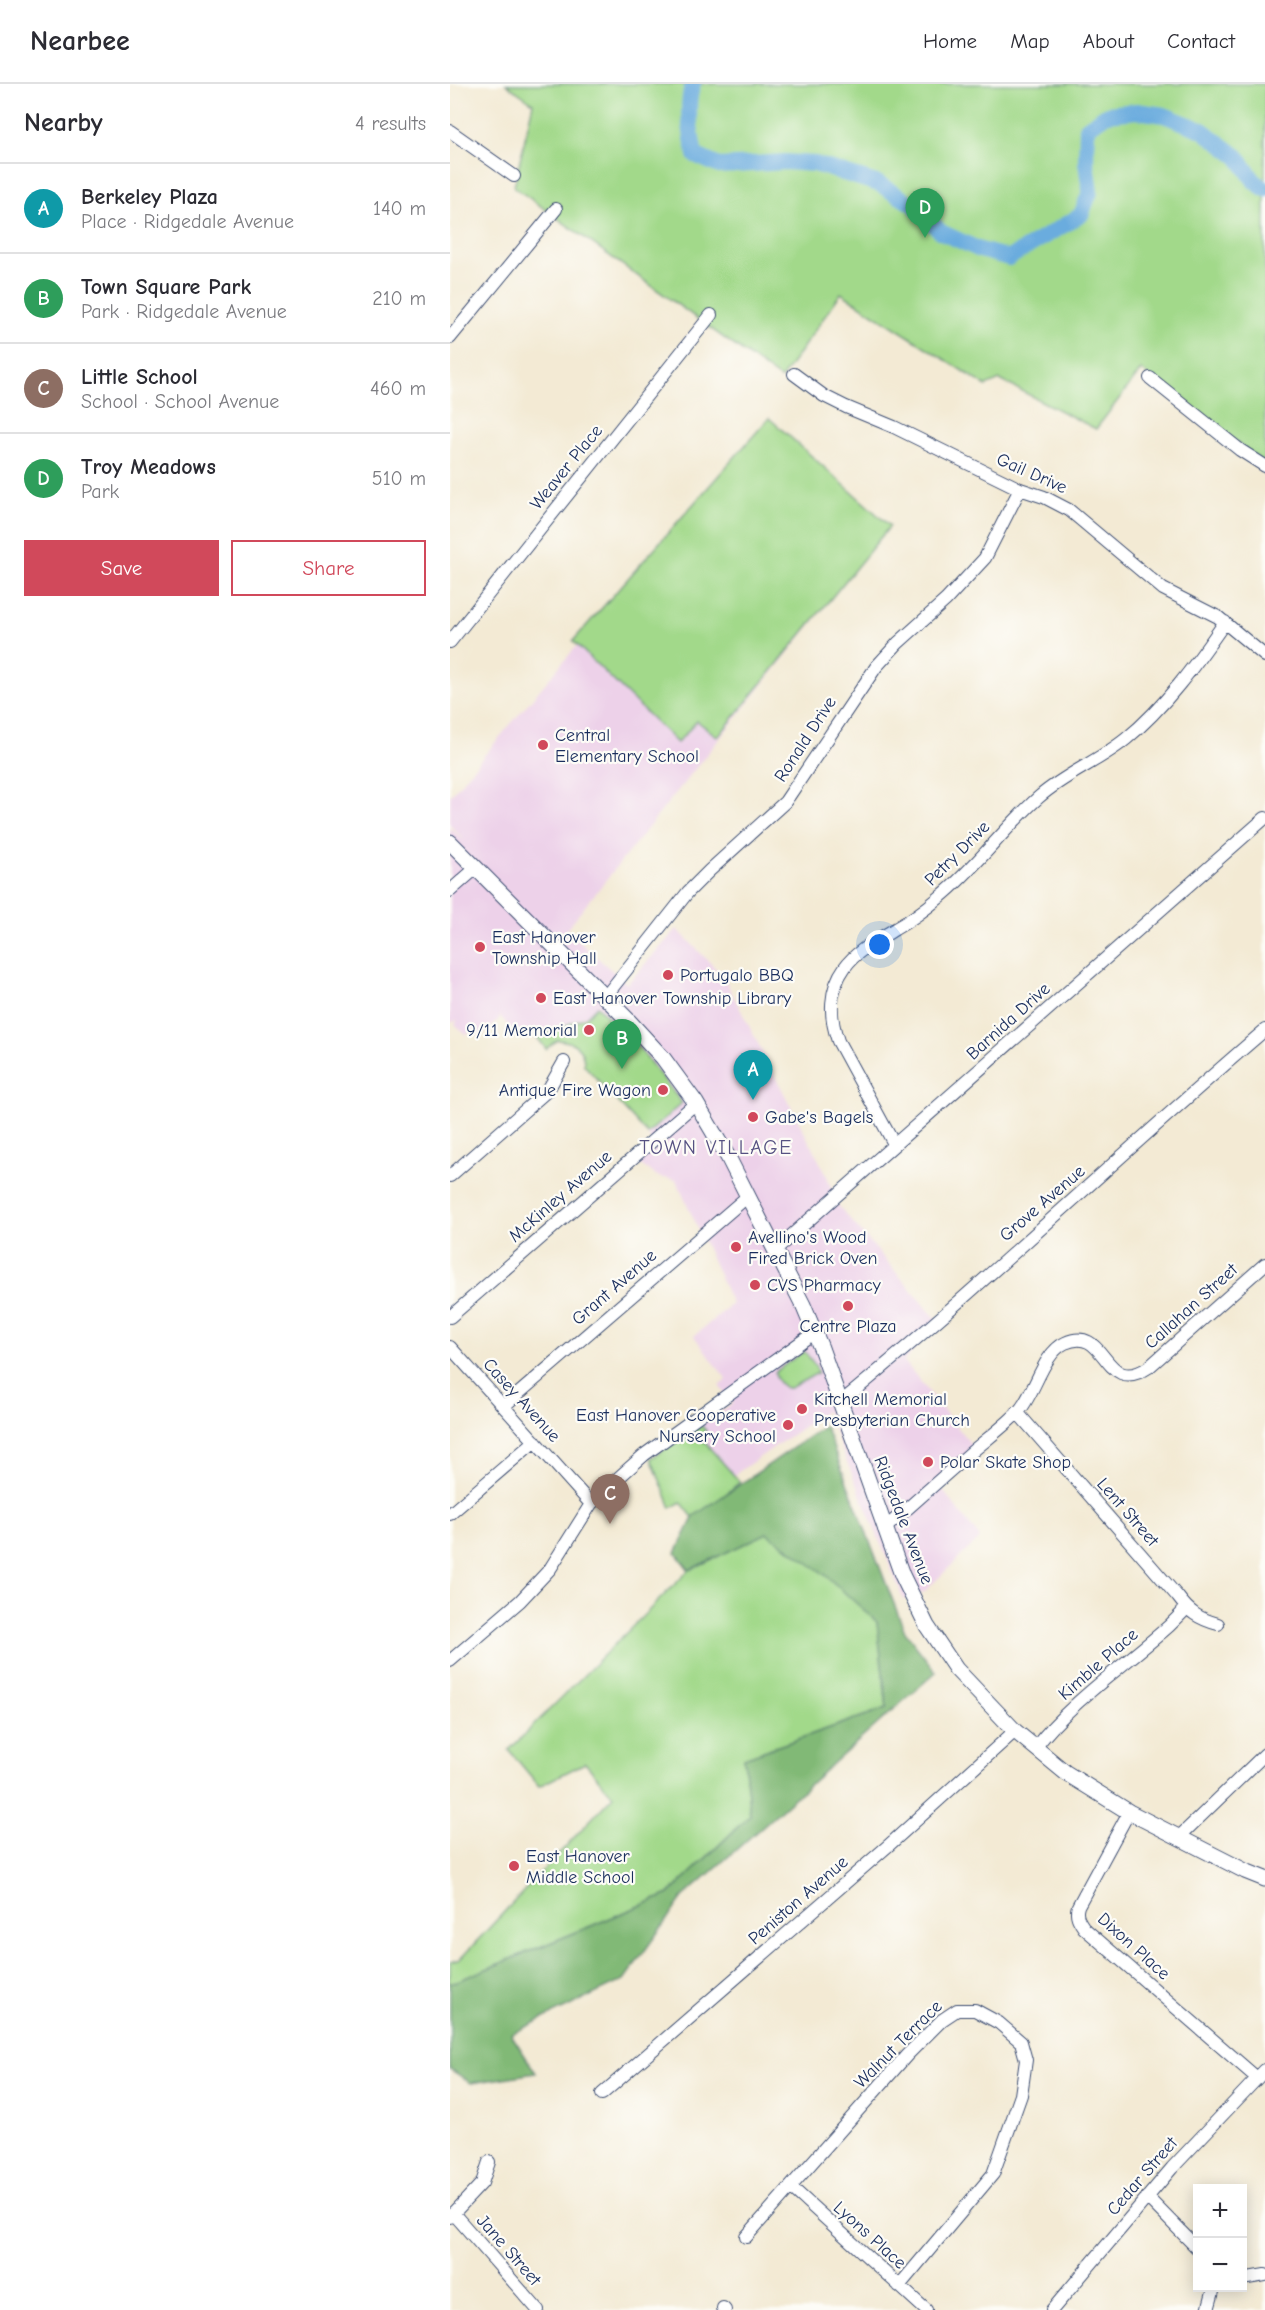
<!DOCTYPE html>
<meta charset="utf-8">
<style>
:root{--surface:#fff;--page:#f2f2f3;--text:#2b2b33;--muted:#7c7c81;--line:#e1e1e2;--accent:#d1495b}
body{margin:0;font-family:"Comic Neue",sans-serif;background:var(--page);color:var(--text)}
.controls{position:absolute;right:18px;bottom:18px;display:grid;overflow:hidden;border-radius:0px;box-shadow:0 3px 15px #0003}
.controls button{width:54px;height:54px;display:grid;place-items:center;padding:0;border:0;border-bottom:2px solid var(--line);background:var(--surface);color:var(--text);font:30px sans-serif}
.you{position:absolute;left:430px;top:861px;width:21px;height:21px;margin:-15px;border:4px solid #fff;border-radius:50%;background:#1a73e8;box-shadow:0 0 0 9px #1a73e833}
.badge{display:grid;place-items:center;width:39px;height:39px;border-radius:50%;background:var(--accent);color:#fff;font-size:20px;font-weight:700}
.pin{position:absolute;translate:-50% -50px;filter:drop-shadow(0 2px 3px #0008)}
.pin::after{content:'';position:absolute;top:32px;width:21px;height:18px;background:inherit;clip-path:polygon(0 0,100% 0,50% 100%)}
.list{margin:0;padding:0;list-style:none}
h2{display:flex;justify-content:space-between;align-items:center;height:78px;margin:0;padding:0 24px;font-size:26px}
h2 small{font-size:20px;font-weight:400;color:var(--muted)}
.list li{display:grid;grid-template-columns:39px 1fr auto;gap:18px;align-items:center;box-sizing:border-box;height:90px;padding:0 24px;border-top:2px solid var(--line)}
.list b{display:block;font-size:22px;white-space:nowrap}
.list p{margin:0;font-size:20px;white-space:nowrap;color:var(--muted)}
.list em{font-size:20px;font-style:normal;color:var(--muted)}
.actions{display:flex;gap:12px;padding:18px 24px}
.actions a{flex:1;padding:14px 0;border:2px solid var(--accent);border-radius:0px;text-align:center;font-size:21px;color:var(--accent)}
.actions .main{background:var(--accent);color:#fff}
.map{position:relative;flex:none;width:815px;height:2226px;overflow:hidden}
header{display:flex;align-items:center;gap:36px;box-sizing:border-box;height:84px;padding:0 30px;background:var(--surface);border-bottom:2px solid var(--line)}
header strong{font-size:28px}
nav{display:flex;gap:33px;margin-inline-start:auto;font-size:21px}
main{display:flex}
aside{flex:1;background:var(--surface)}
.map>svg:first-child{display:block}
</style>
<header>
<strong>Nearbee</strong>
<nav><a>Home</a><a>Map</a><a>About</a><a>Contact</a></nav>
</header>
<main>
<aside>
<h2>Nearby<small>4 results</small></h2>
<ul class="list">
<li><span class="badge" style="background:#0f9aa8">A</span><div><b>Berkeley Plaza</b><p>Place · Ridgedale Avenue</p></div><em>140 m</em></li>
<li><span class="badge" style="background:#2e9e5b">B</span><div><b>Town Square Park</b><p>Park · Ridgedale Avenue</p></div><em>210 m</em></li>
<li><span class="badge" style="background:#8d6e63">C</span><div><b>Little School</b><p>School · School Avenue</p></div><em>460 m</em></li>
<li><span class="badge" style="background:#2e9e5b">D</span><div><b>Troy Meadows</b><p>Park</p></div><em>510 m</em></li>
</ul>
<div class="actions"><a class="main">Save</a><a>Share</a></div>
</aside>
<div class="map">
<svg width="815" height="2226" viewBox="0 0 815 2226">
<rect width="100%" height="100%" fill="#fdfcf7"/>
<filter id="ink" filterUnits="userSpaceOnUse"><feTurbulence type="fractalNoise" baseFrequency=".0167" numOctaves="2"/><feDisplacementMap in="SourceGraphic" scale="12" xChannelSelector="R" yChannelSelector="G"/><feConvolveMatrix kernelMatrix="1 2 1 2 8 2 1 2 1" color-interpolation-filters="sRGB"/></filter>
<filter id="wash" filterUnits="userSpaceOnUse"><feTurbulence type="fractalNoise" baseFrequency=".008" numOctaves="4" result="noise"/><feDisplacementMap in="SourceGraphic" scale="24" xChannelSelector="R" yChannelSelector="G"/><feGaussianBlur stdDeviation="1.35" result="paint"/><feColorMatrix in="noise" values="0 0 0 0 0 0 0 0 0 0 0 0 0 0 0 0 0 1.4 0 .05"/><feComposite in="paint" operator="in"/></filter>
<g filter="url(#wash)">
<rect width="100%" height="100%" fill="#f3ead4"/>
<path fill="#edd1e9" d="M319,334L440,442L116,846L177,900L227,845L273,892L377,1092L387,1120L489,1238L454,1277L525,1365L487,1399L530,1454L474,1508L454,1516L376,1327L281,1393L239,1349L283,1319L269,1302L277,1296L244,1252L282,1220L226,1096L209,1093L186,1078L205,1063L197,1050L232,1017L148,921L139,930L87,953H68L50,932L48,936L29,954L23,946L16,951L5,940L8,936L0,939V744L14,756L0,741V712Z"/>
<path fill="#a2d98a" stroke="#5e8474" stroke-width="1.5" d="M56,0H815V380L691,286L646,345L550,296L536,302L391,209L331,295L64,103L83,19Z
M319,334L440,442L268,653L247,637L227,659L123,557Z
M147,922L189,964L232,1019L197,1050L134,981C134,963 124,957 107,956L96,965L87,953L136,933Z
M354,1267L365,1281L368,1289L340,1304C332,1305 325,1295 325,1288Z
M250,1342H252L256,1347L250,1353L290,1398L245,1436L231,1418L221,1424L201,1374Z
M317,1449L347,1470L360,1458L427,1538L437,1624L294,1674L300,1731L219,1810L0,1900V1878L10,1875L163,1712L135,1679L89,1702L59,1666L239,1486Z"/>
<path fill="#81b976" stroke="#4e746a" stroke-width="1.5" d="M375,1342L455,1548L486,1588L233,1813L174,1896L61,1950L86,1989L21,1999L0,1985V1900L219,1810L300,1731L294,1674L437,1624L427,1538L374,1490L317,1449L239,1486L226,1469L244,1432Z"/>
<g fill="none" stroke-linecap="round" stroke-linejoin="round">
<path stroke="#6aacde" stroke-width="16" d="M243,0C235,22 241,49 245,71L269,82L335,78L365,80L429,100L465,122L491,148L530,166L559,174L631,131L640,108L636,78L637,44L657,30L687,27L714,31L752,46L788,73L805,98L815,105"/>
</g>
</g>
<g filter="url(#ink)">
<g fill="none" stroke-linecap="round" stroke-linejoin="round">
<g stroke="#3b4b70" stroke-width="14">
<path id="minor" d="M0,47L64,92
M0,254L106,125
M344,290L374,312L396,323L444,343L570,405L594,413L619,426L713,505L768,533L815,572
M700,294L790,366L815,382
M0,558L261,231
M0,807L25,785
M155,913L238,808L259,787L335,718L426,583L448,559L496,516L535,474L570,405
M444,1060L388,957C379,932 379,905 395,883C407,866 428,856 445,845C461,836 476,825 490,813C526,784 554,744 589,713C615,690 649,677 676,655C715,623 746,580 775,538
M0,1092L98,1006L114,978
M325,1166L815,734
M0,1233L246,1019
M0,1263L141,1420
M391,1318C536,1199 672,1068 815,946
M54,1322L298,1112
M567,1328L728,1513C739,1528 749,1535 768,1540
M0,1430L85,1357
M434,1445C462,1421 489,1396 517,1372C534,1357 554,1343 569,1327C585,1309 593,1269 615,1259C658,1239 652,1314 699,1283L815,1180
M0,1577L70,1517L100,1485L141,1420L157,1404L194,1371L365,1248
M585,1664C620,1618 675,1581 719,1542L732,1529L734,1523
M679,1728L628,1822C625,1831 629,1837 634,1844L807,1994
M728,1754L815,1670
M152,2010L439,1761L565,1647
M341,2103L476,2226
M697,2113L748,2165
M3,2129L88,2226
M0,2133L32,2099L39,2078
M296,2153L457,1971L492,1936L507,1926H525L549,1939L571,1958L576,1976L571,2011L543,2090L449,2202
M792,2195L815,2191
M273,2224L275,2226
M602,2226L722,2084L815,1986
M758,2226L764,2204"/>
</g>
<g stroke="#3b4b70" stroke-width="17">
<path id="major" d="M0,758L177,935L213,974L246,1019L278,1073L353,1221L371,1264L452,1491L477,1542L506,1585L565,1647L616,1689L679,1728L795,1787L815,1795"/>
</g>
<use href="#minor" stroke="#fff" stroke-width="12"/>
<use href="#major" stroke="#fff" stroke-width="15"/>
</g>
</g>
<g fill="#d1495b" stroke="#fdfcf7" stroke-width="2">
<circle cx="93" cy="661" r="6"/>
<circle cx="30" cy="863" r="6"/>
<circle cx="218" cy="891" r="6"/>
<circle cx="91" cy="914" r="6"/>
<circle cx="139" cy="946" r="6"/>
<circle cx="213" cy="1006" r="6"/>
<circle cx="303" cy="1033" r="6"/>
<circle cx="286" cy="1163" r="6"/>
<circle cx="305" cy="1201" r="6"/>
<circle cx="398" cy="1222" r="6"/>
<circle cx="352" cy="1325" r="6"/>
<circle cx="338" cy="1341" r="6"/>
<circle cx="478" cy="1378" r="6"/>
<circle cx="64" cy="1782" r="6"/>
</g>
<g text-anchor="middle" stroke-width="4.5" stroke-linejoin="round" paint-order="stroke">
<g font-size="18" fill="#1b2f5e" stroke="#fdfcf7">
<text transform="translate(116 383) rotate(-51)" y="6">Weaver Place</text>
<text transform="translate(582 389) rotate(24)" y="6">Gail Drive</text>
<text transform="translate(355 655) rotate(-57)" y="6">Ronald Drive</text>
<text transform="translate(507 769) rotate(-45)" y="6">Petry Drive</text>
<text transform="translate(558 937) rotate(-42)" y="6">Barnida Drive</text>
<text transform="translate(110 1112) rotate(-41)" y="6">McKinley Avenue</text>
<text transform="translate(592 1119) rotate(-41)" y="6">Grove Avenue</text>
<text transform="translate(164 1203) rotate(-41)" y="6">Grant Avenue</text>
<text transform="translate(741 1222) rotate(-42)" y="6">Callahan Street</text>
<text transform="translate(72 1316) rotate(48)" y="6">Casey Avenue</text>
<text transform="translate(678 1428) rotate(49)" y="6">Lent Street</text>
<text transform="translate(454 1436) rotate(69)" y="6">Ridgedale Avenue</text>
<text transform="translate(648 1580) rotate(-41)" y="6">Kimble Place</text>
<text transform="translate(348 1816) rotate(-41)" y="6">Peniston Avenue</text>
<text transform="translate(684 1862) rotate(42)" y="6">Dixon Place</text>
<text transform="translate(448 1960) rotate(-45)" y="6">Walnut Terrace</text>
<text transform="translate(692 2092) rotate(-49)" y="6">Cedar Street</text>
<text transform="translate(420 2151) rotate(42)" y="6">Lyons Place</text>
<text transform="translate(59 2166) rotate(49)" y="6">Jane Street</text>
</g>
<g font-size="18" fill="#1b2f5e" stroke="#fdfcf7" text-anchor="start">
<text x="105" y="657">Central<tspan x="105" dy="21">Elementary School</tspan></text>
<text x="42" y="859">East Hanover<tspan x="42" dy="21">Township Hall</tspan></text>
<text x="230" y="897">Portugalo BBQ</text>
<text x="103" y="920">East Hanover Township Library</text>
<text x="127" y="952" text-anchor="end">9/11 Memorial</text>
<text x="201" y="1012" text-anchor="end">Antique Fire Wagon</text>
<text x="315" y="1039">Gabe's Bagels</text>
<text x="298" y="1159">Avellino's Wood<tspan x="298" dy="21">Fired Brick Oven</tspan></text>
<text x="317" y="1207">CVS Pharmacy</text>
<text x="398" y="1248" text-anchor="middle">Centre Plaza</text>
<text x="364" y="1321">Kitchell Memorial<tspan x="364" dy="21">Presbyterian Church</tspan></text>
<text x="326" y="1337" text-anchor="end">East Hanover Cooperative<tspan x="326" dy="21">Nursery School</tspan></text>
<text x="490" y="1384">Polar Skate Shop</text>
<text x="76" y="1778">East Hanover<tspan x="76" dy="21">Middle School</tspan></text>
</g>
<g font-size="20" letter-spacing="1.5" fill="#565182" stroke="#fdfcf7">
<text x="266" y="1070">TOWN VILLAGE</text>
</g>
</g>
</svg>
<div class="controls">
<button>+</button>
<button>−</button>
</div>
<div class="you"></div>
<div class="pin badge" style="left:303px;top:1016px;background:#0f9aa8">A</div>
<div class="pin badge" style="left:172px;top:985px;background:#2e9e5b">B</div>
<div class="pin badge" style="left:160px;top:1440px;background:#8d6e63">C</div>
<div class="pin badge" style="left:475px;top:154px;background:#2e9e5b">D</div>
</div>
</main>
